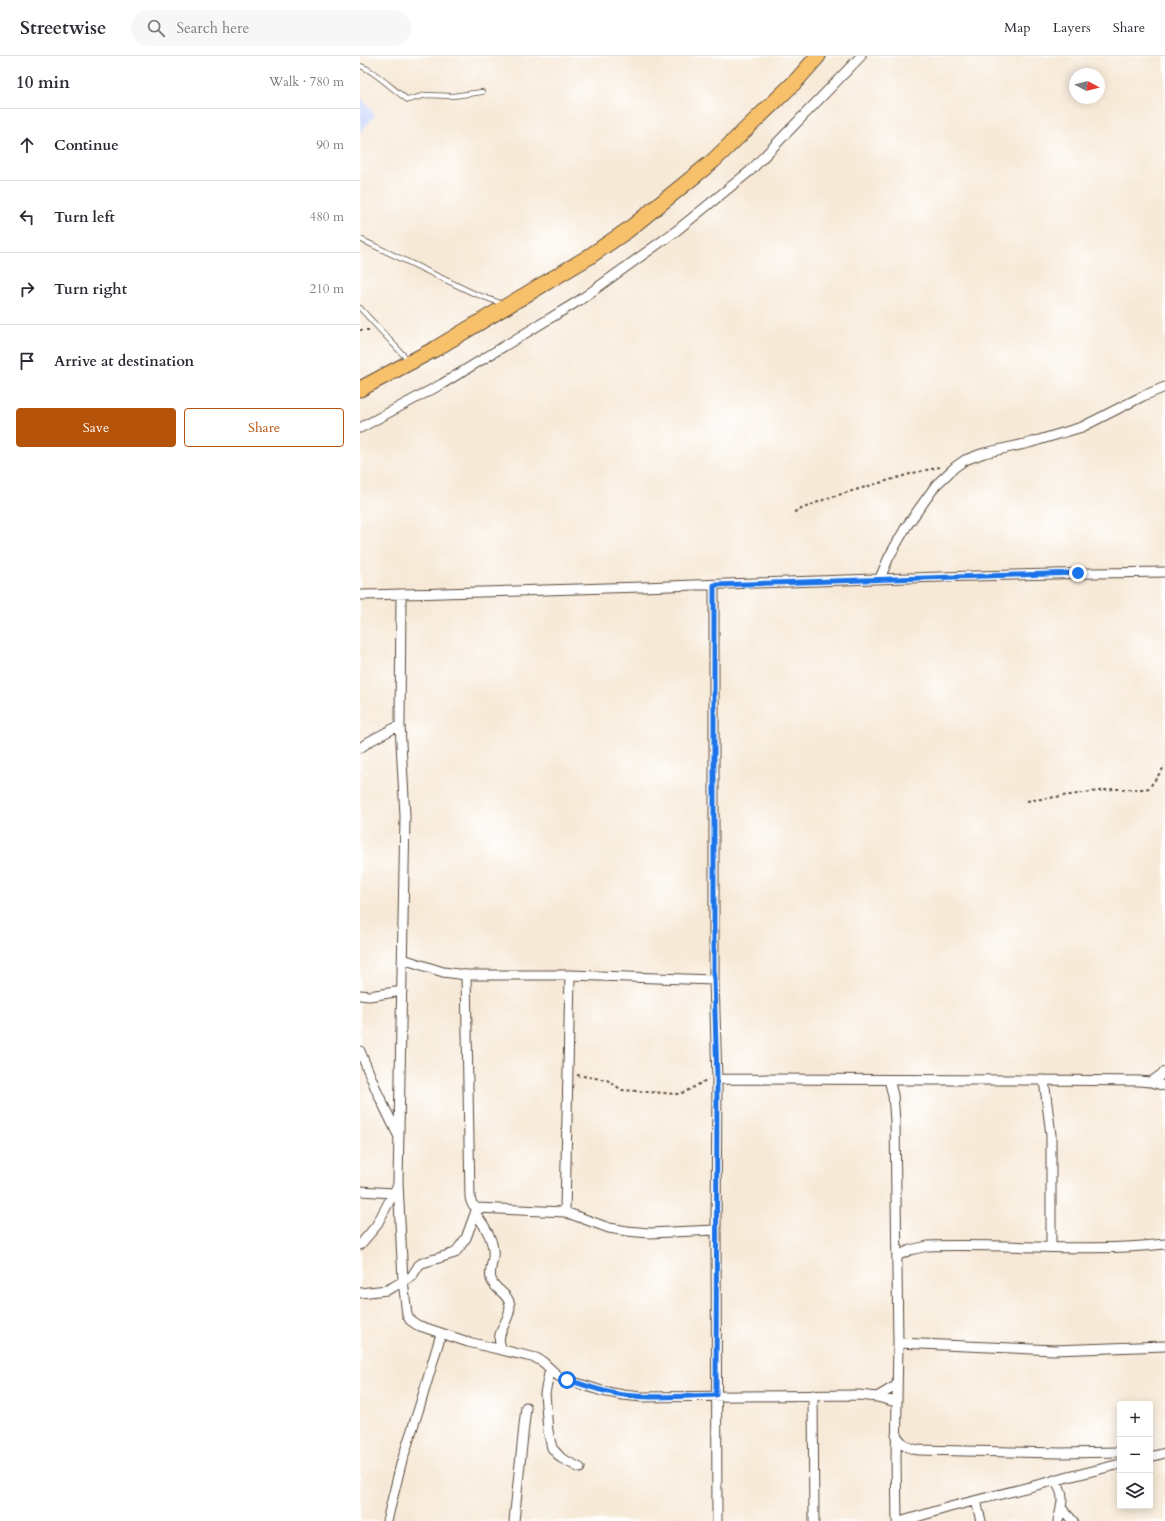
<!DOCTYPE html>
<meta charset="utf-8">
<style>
:root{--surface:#fff;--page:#f7f7f7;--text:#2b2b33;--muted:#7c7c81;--line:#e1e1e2;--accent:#b45309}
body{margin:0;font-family:Cardo,serif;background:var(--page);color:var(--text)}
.controls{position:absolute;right:12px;bottom:12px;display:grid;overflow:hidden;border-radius:4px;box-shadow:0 2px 10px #0003}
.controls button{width:36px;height:36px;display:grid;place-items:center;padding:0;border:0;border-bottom:1px solid var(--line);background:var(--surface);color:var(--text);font:20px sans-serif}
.compass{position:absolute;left:709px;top:12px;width:36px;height:36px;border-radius:50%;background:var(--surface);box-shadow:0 2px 10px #0003;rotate:97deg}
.stop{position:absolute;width:12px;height:12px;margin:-9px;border:3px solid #1a73e8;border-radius:50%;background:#fff}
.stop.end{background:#1a73e8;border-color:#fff;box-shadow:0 1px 4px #0008}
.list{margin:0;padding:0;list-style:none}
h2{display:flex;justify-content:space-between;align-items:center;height:52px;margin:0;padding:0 16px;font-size:17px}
h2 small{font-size:13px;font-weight:400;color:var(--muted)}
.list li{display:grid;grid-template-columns:26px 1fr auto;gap:12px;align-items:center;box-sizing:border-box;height:72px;padding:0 16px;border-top:1px solid var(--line)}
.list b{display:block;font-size:15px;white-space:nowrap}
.list em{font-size:13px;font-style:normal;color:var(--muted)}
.actions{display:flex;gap:8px;padding:12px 16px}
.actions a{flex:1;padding:9px 0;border:1px solid var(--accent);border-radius:4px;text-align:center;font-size:14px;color:var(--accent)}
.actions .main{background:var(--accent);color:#fff}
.icon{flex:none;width:22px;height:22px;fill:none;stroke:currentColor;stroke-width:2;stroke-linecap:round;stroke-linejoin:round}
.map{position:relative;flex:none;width:805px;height:1465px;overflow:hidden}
header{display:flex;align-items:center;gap:24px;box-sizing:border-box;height:56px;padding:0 20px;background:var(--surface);border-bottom:1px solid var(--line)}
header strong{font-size:19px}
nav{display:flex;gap:22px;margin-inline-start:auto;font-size:14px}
.search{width:280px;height:36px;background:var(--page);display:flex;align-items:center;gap:10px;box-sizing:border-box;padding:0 14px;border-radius:22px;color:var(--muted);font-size:15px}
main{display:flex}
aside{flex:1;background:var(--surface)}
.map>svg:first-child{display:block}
</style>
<header>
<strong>Streetwise</strong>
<div class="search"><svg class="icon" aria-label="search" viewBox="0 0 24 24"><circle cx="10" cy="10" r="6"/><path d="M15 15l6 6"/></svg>Search here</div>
<nav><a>Map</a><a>Layers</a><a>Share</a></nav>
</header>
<main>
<aside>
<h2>10 min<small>Walk · 780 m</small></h2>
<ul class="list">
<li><svg class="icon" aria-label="ahead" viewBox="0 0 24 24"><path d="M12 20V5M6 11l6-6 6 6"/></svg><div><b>Continue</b></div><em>90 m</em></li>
<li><svg class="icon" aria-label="left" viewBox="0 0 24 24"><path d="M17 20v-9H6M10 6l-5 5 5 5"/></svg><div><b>Turn left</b></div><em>480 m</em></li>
<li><svg class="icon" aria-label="right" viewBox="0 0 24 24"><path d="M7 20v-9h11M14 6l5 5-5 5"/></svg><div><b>Turn right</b></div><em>210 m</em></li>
<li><svg class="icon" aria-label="arrive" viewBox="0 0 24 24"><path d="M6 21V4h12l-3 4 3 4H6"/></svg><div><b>Arrive at destination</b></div></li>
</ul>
<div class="actions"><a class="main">Save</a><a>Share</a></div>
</aside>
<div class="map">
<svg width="805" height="1465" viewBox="0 0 805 1465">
<rect width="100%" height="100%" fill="#fff"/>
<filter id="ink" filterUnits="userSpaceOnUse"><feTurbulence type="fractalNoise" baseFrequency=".025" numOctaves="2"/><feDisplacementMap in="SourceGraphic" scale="8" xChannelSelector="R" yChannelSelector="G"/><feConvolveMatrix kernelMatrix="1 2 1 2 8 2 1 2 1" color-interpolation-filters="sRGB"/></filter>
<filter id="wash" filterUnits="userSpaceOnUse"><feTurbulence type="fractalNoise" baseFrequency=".012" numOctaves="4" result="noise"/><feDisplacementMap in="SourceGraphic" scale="16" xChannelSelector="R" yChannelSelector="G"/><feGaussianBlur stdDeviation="0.9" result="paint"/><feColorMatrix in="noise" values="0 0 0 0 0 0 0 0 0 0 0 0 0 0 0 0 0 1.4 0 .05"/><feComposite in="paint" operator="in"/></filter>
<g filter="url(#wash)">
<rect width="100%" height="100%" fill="#f7e9d7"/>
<path fill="#d0daf9" d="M0,40L15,59L0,77Z"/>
</g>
<g filter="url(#ink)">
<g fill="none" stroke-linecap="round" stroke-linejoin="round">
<g stroke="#57473a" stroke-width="6">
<path id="service" d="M0,10C11,12 36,36 48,44L66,39L93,40L122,36
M0,183L113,237L143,248
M0,252L49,305"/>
</g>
<g stroke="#57473a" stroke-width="11">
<path id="minor" d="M0,372L82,328L220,244L316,175L390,115L501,0
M520,522L529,501L546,471L576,429L595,411L605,404L624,397L669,387L722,371L783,340L805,331
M354,529V924L357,1023L356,1174L357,1465
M41,538L40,669L45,760L38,1127L43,1224L47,1259L50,1264L57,1269L108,1286L176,1302L183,1306L198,1320L207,1324L242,1335L263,1339L282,1341L499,1339L517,1341L536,1346
M0,539C268,534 537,519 805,516
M0,692L10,685L40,669
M43,903L83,916L106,919H210L354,924
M106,919L110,1141C111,1147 112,1149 117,1152L205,1156L249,1172L267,1175L289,1177L356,1174
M0,939L9,940L42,935
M0,995L18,1038L38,1079
M357,1023L684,1024L779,1025L791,1026L805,1030
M529,1024L533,1039L535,1065L538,1287L536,1403L537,1465
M684,1024L691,1079V1191
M791,1026L805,1016
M0,1135L33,1137
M205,1156L210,919
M115,1157C125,1170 135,1185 133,1202C132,1209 129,1216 131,1223C134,1234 149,1237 150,1250C150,1266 133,1278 142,1293
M0,1189L16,1170L38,1129
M537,1200L550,1194L568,1190C647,1187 726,1197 805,1188
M0,1237L27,1234L33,1231L52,1220L59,1209L62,1207L95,1197L106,1182L117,1152
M538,1287L694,1294L805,1290
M190,1313L185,1337L188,1375L192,1392L201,1402L220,1412
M453,1339L454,1465
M517,1341L537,1329
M536,1379C543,1389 547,1392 559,1394L700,1397L760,1396
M790,1401L805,1397
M694,1424C706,1438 702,1449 698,1465
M616,1445L621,1465
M702,1453L713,1465
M27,1465L41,1408L60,1349L81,1278
M154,1465L166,1351
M543,1465L590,1451L760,1408"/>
</g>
<g stroke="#57473a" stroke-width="17">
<path id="trunk" d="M0,333L75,293L227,202L268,174L353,105L436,25L458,0"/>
</g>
<path stroke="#57473a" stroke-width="2" stroke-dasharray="3 3" stroke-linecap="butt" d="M0,274H9
M434,456L468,442L557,416L580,411
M667,745L753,733H782L789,732L805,710
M217,1019L247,1024L262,1034L317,1038L325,1036L348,1023"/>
<use href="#service" stroke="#fff" stroke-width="4.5"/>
<use href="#minor" stroke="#fff" stroke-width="9"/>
<use href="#trunk" stroke="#f7c06b" stroke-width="15"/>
</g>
</g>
<g fill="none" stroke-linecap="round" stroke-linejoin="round" filter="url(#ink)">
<path stroke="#1a73e8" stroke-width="5" d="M207,1324C226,1329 244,1337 264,1339C294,1343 326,1340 356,1339L357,1023L354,924V529L718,517"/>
</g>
</svg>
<div class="controls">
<button>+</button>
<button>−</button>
<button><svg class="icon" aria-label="layers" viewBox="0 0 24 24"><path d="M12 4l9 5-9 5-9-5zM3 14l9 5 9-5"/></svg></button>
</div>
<svg class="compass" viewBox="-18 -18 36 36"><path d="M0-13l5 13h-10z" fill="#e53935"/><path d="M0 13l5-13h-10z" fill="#7c7c81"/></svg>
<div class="stop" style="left:207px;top:1324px"></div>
<div class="stop end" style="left:718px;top:517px"></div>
</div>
</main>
